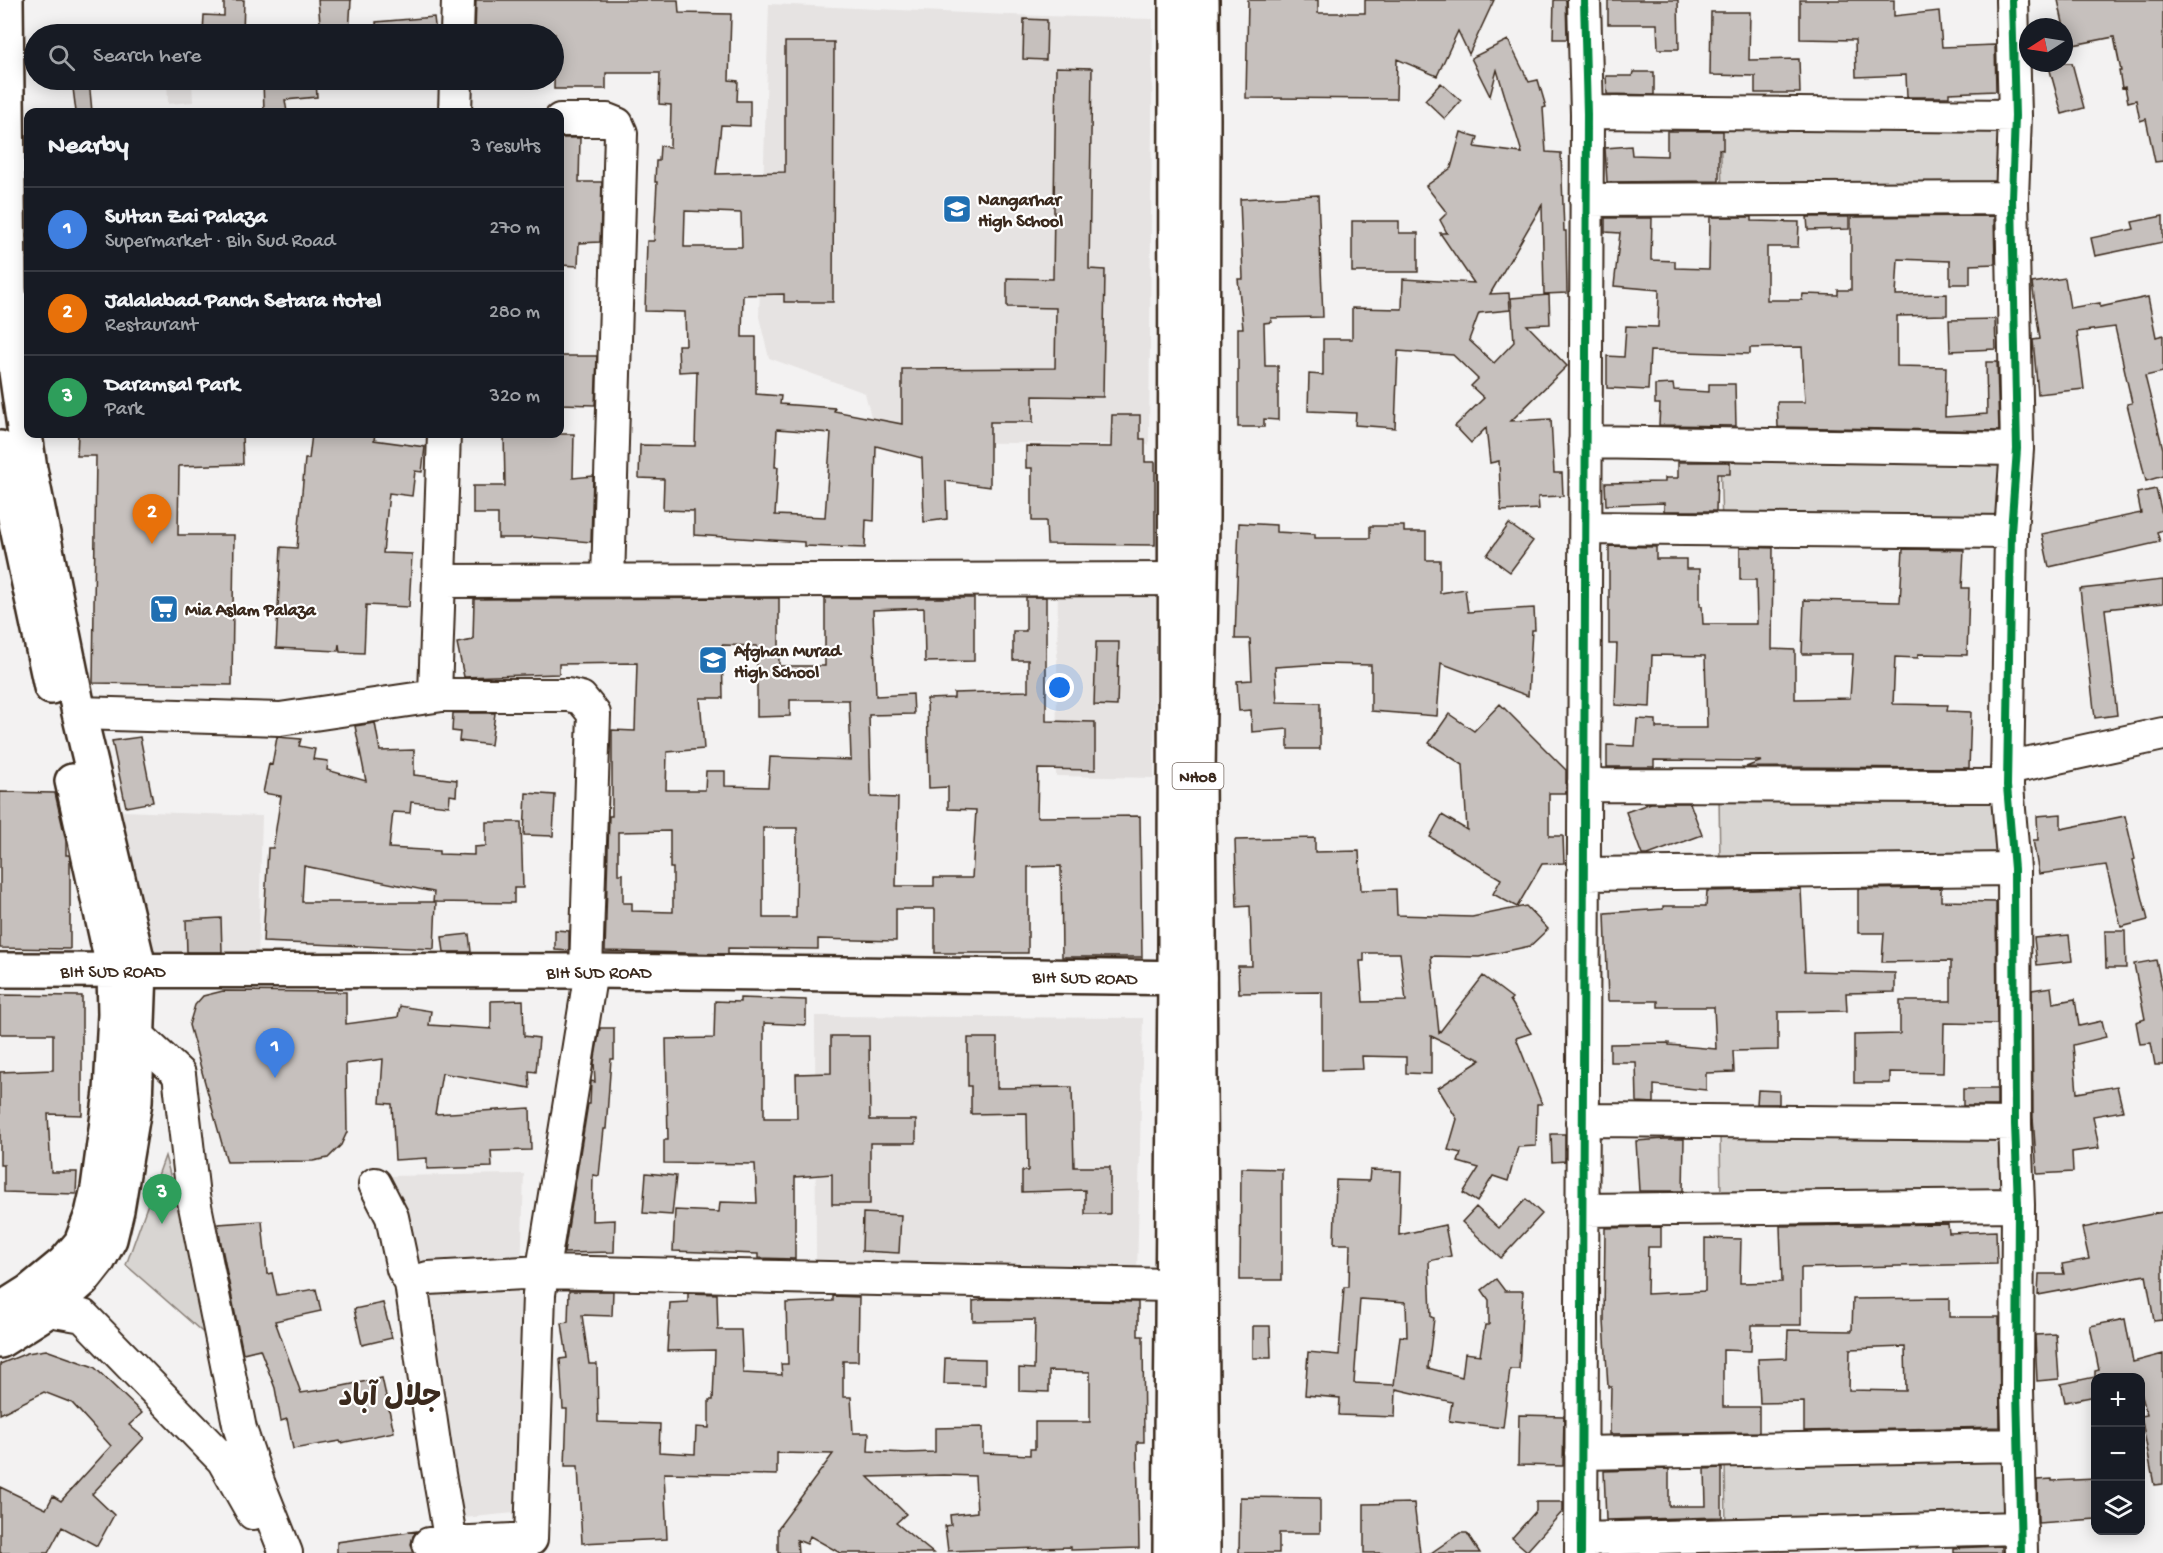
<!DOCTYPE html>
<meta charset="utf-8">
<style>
:root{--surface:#171b24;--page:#20242c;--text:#f1f3f6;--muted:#9ea1a6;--line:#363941;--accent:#1f6fb2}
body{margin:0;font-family:"Gochi Hand","Playpen Sans Arabic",sans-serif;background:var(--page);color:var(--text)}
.controls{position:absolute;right:18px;bottom:18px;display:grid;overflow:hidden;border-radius:12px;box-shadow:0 3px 15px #0003}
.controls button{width:54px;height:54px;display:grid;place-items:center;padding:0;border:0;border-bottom:2px solid var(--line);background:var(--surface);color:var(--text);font:30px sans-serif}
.compass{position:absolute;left:2019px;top:18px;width:54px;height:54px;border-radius:50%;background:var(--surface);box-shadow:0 3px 15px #0003;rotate:258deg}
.you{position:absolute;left:1060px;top:688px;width:21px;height:21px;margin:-15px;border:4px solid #fff;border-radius:50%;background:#1a73e8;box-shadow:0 0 0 9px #1a73e833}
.badge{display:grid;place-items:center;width:39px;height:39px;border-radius:50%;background:var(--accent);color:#fff;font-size:20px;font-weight:700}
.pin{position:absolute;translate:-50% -50px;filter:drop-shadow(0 2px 3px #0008)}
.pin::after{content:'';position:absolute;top:32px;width:21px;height:18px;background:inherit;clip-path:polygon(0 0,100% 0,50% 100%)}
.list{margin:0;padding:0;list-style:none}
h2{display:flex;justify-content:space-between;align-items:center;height:78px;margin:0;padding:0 24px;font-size:26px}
h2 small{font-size:20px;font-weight:400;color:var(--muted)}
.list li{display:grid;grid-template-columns:39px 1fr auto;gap:18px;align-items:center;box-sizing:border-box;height:84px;padding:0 24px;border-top:2px solid var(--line)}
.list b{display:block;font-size:22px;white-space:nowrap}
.list p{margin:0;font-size:20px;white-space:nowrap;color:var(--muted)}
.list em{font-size:20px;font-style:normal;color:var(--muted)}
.icon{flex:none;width:33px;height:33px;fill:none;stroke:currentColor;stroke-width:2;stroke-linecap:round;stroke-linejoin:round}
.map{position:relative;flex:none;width:2163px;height:1553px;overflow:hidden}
.search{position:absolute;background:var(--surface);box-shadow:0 3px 15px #0003;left:24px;top:24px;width:540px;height:66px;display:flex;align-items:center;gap:15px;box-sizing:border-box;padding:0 21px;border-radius:33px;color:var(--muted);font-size:22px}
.panel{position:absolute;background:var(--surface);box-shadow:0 3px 15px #0003;left:24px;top:108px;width:540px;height:330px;border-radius:12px}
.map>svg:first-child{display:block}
</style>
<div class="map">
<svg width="2163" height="1553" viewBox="0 0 2163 1553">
<rect width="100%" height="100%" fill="#f3f2f2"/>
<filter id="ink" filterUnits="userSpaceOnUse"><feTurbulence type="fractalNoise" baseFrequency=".0167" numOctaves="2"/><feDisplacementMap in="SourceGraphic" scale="12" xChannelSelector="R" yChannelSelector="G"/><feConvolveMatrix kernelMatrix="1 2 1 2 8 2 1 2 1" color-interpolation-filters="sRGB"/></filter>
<g filter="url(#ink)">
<path fill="#e6e3e2" d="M769,4L1008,15L1153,19L1149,445L946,442L874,429L865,393L769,358L759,317Z
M167,80H192L193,102L168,104Z
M1058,580L1156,581L1154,778L1056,776Z
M122,811L262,816L258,963L148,960Z
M815,1016L1143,1018L1137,1275L816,1268Z
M524,1174L514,1513L453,1519L386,1176Z"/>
<path fill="#d8d5d2" stroke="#8a8078" stroke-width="1.5" d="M2006,121V193L1722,192L1720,122Z
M1720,455L2006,461L2005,528L1722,526Z
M1719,795L2006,796L2004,865H1720Z
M1720,1134L2007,1138V1201L1721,1202Z
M165,1156L216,1344L126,1265Z
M2008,1456L2007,1527L1726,1532L1725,1460Z"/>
<path fill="#c6c0bd" stroke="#3b2a1e" stroke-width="1.5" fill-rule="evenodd" d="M224,0H244L243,34H203L204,15L224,16Z
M318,0H351L349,34H321Z
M476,0H678L679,13L731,14L729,80L738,81L737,101H750V126L721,125L716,174L785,172V42H834L833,302H784V294L743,295L742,337H756V394L781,396L780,404L835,408L834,411L902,424V369L1055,368L1056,308L1007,307V278L1053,279L1056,67L1092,68L1089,269L1105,270L1103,397L1033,396V422H990V487L946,481L947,519L924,522L922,458L876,446L874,521L866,520L865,548L804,546V542L694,535V511L663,510L664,479L639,478L640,445L695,446L697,371L679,372L678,345H686L685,312L645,311L647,241H654L657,182H655L656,161H659L660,146L670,147L671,105L659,104L660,73H606V89H554L555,34H475ZM685,211L741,213L742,247H684ZM777,429L831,433L825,517L775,515L778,467H775Z
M1248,0H1318V13H1365V0H1494L1469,54L1458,31L1437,76L1397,59L1396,99L1246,98Z
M1554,0H1566L1567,39H1553Z
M1608,0H1678L1679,49H1658L1657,24H1608Z
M1800,0H1894V16L1939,11L1942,47L1995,45L1996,91L1949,93V97H1907L1906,75L1856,77L1855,40L1800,39Z
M2058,0H2163V161L2155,162L2146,119L2140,121L2136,100L2128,102L2125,87L2122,88L2119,71H2121L2114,37L2068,46Z
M1711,12H1750L1749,60L1799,59L1800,93H1755V76L1710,75Z
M434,17L436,34H377L376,22Z
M1024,19L1047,20L1046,60L1023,59Z
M1508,40L1529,82L1538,80L1546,107L1543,108L1546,152L1561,153L1564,231H1566L1567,293L1544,294L1542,205L1490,294L1509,293L1510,310L1479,313L1469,340L1494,363L1514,342L1511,298L1549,295L1550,324L1527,325L1567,366L1511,421L1551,419L1554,473H1562L1563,496L1538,497L1539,509L1501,511L1499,461L1490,463L1486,428L1471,443L1455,426L1484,398L1471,386L1478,379L1453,355L1398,351L1395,428L1355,425L1356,413L1308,411L1309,374L1323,375V339H1352V308L1402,309L1403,279L1474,283L1440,233H1447L1440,220L1447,213L1426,186L1451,168L1461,132L1478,137L1475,147L1522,153L1497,70L1490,96L1471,58Z
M2048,63H2072L2084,108L2062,114Z
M1633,72H1654V95L1607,94L1606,76H1632Z
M72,80H89L92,112H76Z
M263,80H316L317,97L285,100L287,112H264Z
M1441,83L1461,101L1445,119L1425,100Z
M1667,131H1723V150L1719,149V181L1607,182L1605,148L1631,146L1632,155L1667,156Z
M560,138H580L579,182H602L600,242L579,243L578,266L560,265Z
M1318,195L1323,317L1271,318L1272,322L1264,323L1265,366H1278V420L1264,419V427H1238V328H1243L1238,279H1243L1240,199Z
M1994,216L1995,264L1970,265V284H1950V261L1898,259L1896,295L1947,294V315L1897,316V366L1946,367L1945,417L1987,414L1986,362H1997L1999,431L1778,427L1777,402H1805L1802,347L1750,348V354L1650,351L1648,390L1607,388V356L1624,357L1626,326L1658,327L1659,290L1614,286L1620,233L1605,232V218H1652L1651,260L1675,261V268L1709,269L1710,217H1752V221L1799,222L1798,247H1767V300H1802L1803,294L1838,295V290H1851V217Z
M2163,216V242L2095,256L2091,238L2134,229L2132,222Z
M1807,217H1849V229L1808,230Z
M1352,221H1399V233H1418V272H1352Z
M2065,278L2070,308L2100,303V307L2148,297L2156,337L2163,335V372L2145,376L2163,449V476L2146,481L2127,404L2132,403L2115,327L2077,332L2084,389L2038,394L2033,340L2040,339L2032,283Z
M1995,319L1996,349L1950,351L1949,320Z
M560,356H597L595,405L560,404Z
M1673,384L1674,390L1709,392V384H1735L1736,426L1659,425L1660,404H1655V385Z
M1112,415H1140V439H1145V462H1155V545L1047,544L1046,521H1032V468H1026V446L1111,447Z
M78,434H242L243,464L179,466L178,535H234L232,685L93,683L96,456H77Z
M312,434H375L374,440L425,447L422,472L415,471L412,496L389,493L383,553L412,554L409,607L366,605L364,653L340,652L339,644L338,651L276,648L281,547L297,548L305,459H309Z
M504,434H574L573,478L593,476L591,542L531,537V538H498V514H473V486H505Z
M1678,462H1730V474H1717L1716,511H1664V503L1606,505L1605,483L1665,482V478H1678Z
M2156,489L2163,518V530L2157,532L2160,542L2049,567L2042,534L2141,513L2137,493Z
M1239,523L1276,525V532L1315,534V538H1370V526H1404V532H1426V560H1440V593L1465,589L1468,612L1534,608L1535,630H1532L1528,696L1441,663L1437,716L1371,711V665L1322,664L1275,667L1277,702L1320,703V749H1288V729L1252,732L1251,710L1239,711L1237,681L1252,680L1250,639H1235Z
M1509,524L1533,541L1510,572L1487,555Z
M1609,546L1656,547V559H1686V569H1700V606H1702L1703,624H1757L1756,580H1740V547L1773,548L1772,649L1795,650V699L1850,698L1853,654H1802L1804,600L1900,602L1903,549L1964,550L1962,588H1969L1967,655L1918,654V658L1895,657L1893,704L1948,705L1947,711L1971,712L1969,768L1746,767L1762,761L1654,760V767H1607V745L1635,746L1637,719L1656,720V728H1707L1705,656L1652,655L1650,707L1615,705L1617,644H1609Z
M2163,580V603L2105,609L2117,715L2095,718L2080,589Z
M1026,597H1046V721L1095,722V770L1038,769L1037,817L1140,816L1142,957H1062L1061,866L1028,867V953H935V909H896V941L818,939V949L728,948V954L605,951L609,816H612V730L635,731L637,663L559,664V674L464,677L457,643L473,640L474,599L779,598V666H825V598H974V661L925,662L924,608L873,610L876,696L913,694L914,714L869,715L871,797L898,798L896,886H934V878H972L976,810L948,809V787L929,788L927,699L954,698V693L1028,691V660H1013V631H1026ZM722,645L757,646V717L790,716V700H849L851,760L770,757L768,787L725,786V771H706L705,790H666L667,752L704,749L700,698H723ZM763,828H797L796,918H763ZM670,831V868H673V912L632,911V903H623V874H618V832Z
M1096,642H1119L1117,706L1094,705Z
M1500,704L1566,770V793H1549V836H1563L1564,863L1542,864L1517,907L1493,894L1501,879L1430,837L1442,815L1467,830L1463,765L1429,743L1449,714L1474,731Z
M453,713H495L491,745L459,741L460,732L452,731Z
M375,723L380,751L414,750V775L457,780L456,796L450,795L449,806L411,802L410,813L393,812L389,848L439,851V854L474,855V847L486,846V822H521L523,888H514V903L433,902L434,892L304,866L302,902H436L434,949L263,942L268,848H273L281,796L263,793L269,764L272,765L277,737L301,739L299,746L315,749L313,759L328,761L327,770L366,781L355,726Z
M140,737L153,802L126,807L112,741Z
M0,792L55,793L66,841V855H69L70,858V949L0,948Z
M526,793L555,795L553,836L524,835Z
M1651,803H1690L1702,835L1648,855H1642L1626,812Z
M2061,814V829L2125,816L2135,859L2133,860L2148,920L2121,927L2106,865L2039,874L2033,840H2038L2037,816Z
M1315,838V852L1359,851L1361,890L1396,889L1397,915L1472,917L1526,906L1548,929L1530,946L1479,957L1431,956L1439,1033L1483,976L1512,998L1510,1000L1531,1033L1516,1038L1542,1104H1537L1536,1146L1518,1147L1508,1181L1493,1176L1477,1202L1463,1193L1479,1168L1458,1162L1461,1153L1448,1150L1457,1119L1438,1088L1481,1060L1431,1036V1074L1406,1073V1057L1362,1056L1363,1069L1322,1070V992L1239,993L1238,966H1252L1250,906L1237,907L1235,840ZM1364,953H1400L1406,1001L1363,1002L1360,961H1364Z
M1941,888V901L1996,902L1997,1024L1944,1023L1943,1073L1890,1072V1083H1854V1035L1900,1034V1001H1951V961L1882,962L1884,933H1858V889Z
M1801,889L1805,971L1895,973V992L1846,993L1847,1011L1778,1012V1050L1733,1051L1734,1072L1706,1073V1090L1654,1085V1103L1637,1102L1636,1062H1610V1044L1669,1043V1045L1716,1049L1714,1007H1658V1001H1608L1605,913L1663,909V906H1706L1707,891Z
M221,918L222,952H187L186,920Z
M555,930L569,931V951L555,950Z
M2105,931H2125L2126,968H2106Z
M469,934L471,952H444L442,937Z
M2069,935L2072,961L2037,965L2034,938Z
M2156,960L2163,992V1065H2155L2151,1043L2140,1044L2136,1022L2145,1019L2134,964Z
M2051,987L2053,1003L2075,999L2079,1026L2102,1021L2106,1037L2073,1045L2077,1093L2117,1086L2123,1111L2093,1116L2099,1148L2072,1152L2073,1172L2037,1174L2033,1117L2032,990Z
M223,991L346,992V1024L398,1017L400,1006L431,1011L429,1025L491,1029V1001L523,1000L524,1036L539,1038L536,1072L529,1071L530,1088L442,1073L435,1114L530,1108L531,1150L491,1151L492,1167L427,1169V1158L395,1160L392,1104L380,1103L383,1059L346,1064L347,1132L341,1145L328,1158L313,1161L227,1162L189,1025L195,1005L203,996Z
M0,995L82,996V1115L48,1114L51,1172H77L76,1194L4,1192V1165H0V1072L53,1070V1034H0Z
M740,998L806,1000V1025L764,1023V1118H797L796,1074L831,1073V1036H869L870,1120H916V1143H870V1204H832V1174L795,1177V1259L758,1258V1254L673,1251L675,1210L719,1212L720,1202L757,1203L755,1164L664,1163V1140H668L666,1039L714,1038L715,1001L740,1002Z
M600,1028H614V1059H611L606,1129H604L599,1176L593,1175L592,1221L615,1220L614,1252L564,1253L588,1104H590L591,1081L595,1082L594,1063Z
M968,1038H997V1088L1072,1087L1074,1167H1110V1214H1085V1190L1022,1192V1171H1028L1027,1113L971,1114V1086H968Z
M1963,1089H1997V1106H1963Z
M1758,1090L1779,1091V1104H1757Z
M1551,1134H1565V1161L1552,1162Z
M1665,1139H1684L1683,1191H1639L1636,1141Z
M1241,1168L1282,1169V1280H1240Z
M1370,1170L1401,1171L1399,1235L1445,1225L1451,1256L1429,1261L1431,1317L1434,1318L1428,1368L1462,1377L1465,1353L1480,1355L1485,1325H1489V1300L1482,1290L1496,1279L1505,1291H1523L1519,1369H1510L1503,1428L1449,1421L1452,1402L1396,1389L1395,1417L1339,1415L1340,1398L1305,1395L1308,1352L1339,1355L1344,1287H1349L1350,1244H1334L1336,1180L1369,1181ZM1360,1299L1406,1302L1407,1337L1400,1336L1394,1385L1354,1383Z
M646,1173L676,1176L672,1215L643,1213Z
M1526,1199L1542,1214L1501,1258L1462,1222L1476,1207L1499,1228Z
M2163,1212V1320L2154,1321L2146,1275L2038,1295L2039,1274H2064L2062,1264L2089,1259L2082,1228Z
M863,1213L901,1215L899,1253L862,1251Z
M262,1221L267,1274L272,1273L277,1295L316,1289L321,1311L275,1321L301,1393L328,1389L382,1378L394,1432L341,1443L340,1441L293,1449L287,1419L281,1421L275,1388L260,1349L243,1353L219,1233L218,1224Z
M1948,1224L1949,1233L1996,1231L1997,1264L1801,1268V1325H1752L1751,1351L1723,1350V1407H1759V1432L1610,1434L1611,1387H1608L1604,1321L1605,1228L1661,1227V1247H1648L1647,1294L1705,1291V1238L1741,1239L1740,1283L1782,1282L1780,1226Z
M569,1291H613L612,1316L582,1315L589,1364H597L598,1422L660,1424L659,1452L695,1454L696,1427L709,1428V1400H713L715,1350L667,1351L670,1303L688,1302V1293L717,1294L718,1330H741L743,1373L782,1375L781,1364H788L786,1303L833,1301V1296L859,1297L858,1361H843V1397H851L853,1433H869L868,1451L906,1453L935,1452V1428L983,1427V1453L1030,1455V1449H1035V1422H1090V1372L1049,1371V1392L1019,1391V1368L1034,1369L1035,1320L973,1321V1301L988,1299L1138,1302V1336H1143L1144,1442H1137L1139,1548L1071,1550V1547L948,1551L945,1526L951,1525L950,1515L977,1512L975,1476L944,1475L868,1477L906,1514L896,1523L933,1553H840L810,1536L807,1544L797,1540L798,1553H778V1528L833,1454L777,1453V1475L664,1473L667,1539L582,1543L578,1466H565L567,1409H563L560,1359L567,1358L562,1323L568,1322Z
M1949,1298V1317H1999L2000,1427L1804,1431V1402L1760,1403L1758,1359L1787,1358L1788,1330L1852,1331L1853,1299ZM1905,1347L1906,1391L1849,1390L1850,1349Z
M383,1303L392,1338L362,1345L354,1309Z
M2125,1319L2133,1362L2163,1354V1484L2154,1485L2141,1416L2147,1415L2140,1389V1377H2096V1396L2065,1402L2061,1384L2095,1377V1371L2099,1370L2090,1326Z
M1253,1326H1270L1271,1358H1253Z
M2056,1334L2059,1379L2037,1381L2035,1335Z
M46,1350L94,1367L142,1413L129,1425L144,1438L92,1494L114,1515L97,1546L62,1527L48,1553H0V1487L46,1509L53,1496L61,1501L111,1446L72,1403L44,1392L0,1414V1364L27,1353Z
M945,1358L985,1359V1385L944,1384Z
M1519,1415L1564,1416L1563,1466L1518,1465Z
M1722,1468V1517L1606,1520L1604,1471L1669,1469V1506H1706L1705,1469Z
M2052,1479V1481L2095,1479L2096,1519L2038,1523L2037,1480Z
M1240,1497L1320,1498V1533H1279V1553H1239Z
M1536,1502H1563V1511L1527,1551L1512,1538L1536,1511Z
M1414,1503L1420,1553H1364V1504Z
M417,1531L413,1536L411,1544L414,1553H337V1542Z
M1460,1533H1467L1480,1553H1431Z
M2002,1546V1553H1954V1548Z"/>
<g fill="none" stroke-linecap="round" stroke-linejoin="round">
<g stroke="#3b2a1e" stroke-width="36">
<path id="minor" d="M2012,0L2015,116L2012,198L2017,449L2011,532L2007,786L2014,869L2015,1124L2018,1205L2017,1389L2021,1553
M457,34L458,0
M455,112L456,80
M1587,114L1595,112L2015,116
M560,120H607L617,124L621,133L608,580
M1586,200L2012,198
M1585,442L2017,449
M1586,528L2011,532
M439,581L1201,579
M442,695L435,694L444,434
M79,713L280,719L442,695H568L581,698L594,714L586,971H591L539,1294L531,1539L429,1544
M2007,768L2163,734
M1584,782L1600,785L2007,786
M1583,874L2014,869
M138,1036L179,1074L193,1196L240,1429L259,1485L286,1553
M1582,1122L1593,1120L2015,1124
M375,1184L392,1217L403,1269L411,1283L436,1457L451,1543
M1582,1210L2018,1205
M411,1283L428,1278L542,1272L1171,1285
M35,1296L49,1310L83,1316L223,1460L253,1513
M1581,1453L2018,1445
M1581,1539L2021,1528
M1581,1553L1587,114L1584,0"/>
</g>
<g stroke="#3b2a1e" stroke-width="38">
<path id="major" d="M0,448L51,687
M0,970L591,971L1199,978
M0,1310L30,1291L64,1263L81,1243L92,1214L98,1188L111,1092L115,1014L114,971L72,781
M0,1341L49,1310L83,1280L98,1261L110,1239L117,1210L135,1102L140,971L79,713L30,469L16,372L9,289L6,0"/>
</g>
<g stroke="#3b2a1e" stroke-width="38">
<path id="highway" d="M1202,0L1203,119L1202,518L1198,773L1203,1553
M1170,1553L1175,978L1176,0"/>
</g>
<use href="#minor" stroke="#fff" stroke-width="32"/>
<use href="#major" stroke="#fff" stroke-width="33"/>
<use href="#highway" stroke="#fff" stroke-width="33"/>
<g stroke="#fff" stroke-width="11">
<path id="cycleway" d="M2012,0L2015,116L2012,198L2017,449L2011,532L2007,786L2014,869L2015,1124L2018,1205L2017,1389L2021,1553
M1581,1553L1587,114L1584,0"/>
</g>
<use href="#cycleway" stroke="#00873e" stroke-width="8"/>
</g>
</g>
<defs>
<g id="school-square" transform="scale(1.5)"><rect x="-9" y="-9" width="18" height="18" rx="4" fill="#1f6fb2" stroke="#fff"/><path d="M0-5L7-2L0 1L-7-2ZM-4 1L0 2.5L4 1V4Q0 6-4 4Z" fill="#fff"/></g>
<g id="supermarket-square" transform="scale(1.5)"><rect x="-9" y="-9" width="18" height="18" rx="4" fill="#1f6fb2" stroke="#fff"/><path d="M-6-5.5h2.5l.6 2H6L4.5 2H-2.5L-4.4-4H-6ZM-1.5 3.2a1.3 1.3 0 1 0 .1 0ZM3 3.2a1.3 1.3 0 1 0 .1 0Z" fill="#fff"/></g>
</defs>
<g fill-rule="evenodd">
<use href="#school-square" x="957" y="209"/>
<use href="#supermarket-square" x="164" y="609"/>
<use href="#school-square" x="713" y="660"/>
</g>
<g text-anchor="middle" stroke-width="4.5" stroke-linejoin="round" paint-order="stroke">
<rect fill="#fff" stroke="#766a62" stroke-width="1.5" x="1172.5" y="763" width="51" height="26" rx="4.5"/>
<g font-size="16" font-weight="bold" fill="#3b2a1e">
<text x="1198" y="782">NH08</text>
</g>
<g font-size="18" font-weight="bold" fill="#3b2a1e" stroke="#fff" text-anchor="start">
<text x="978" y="205">Nangarhar<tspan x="978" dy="21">High School</tspan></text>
<text x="185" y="615">Mia Aslam Palaza</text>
<text x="734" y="656">Afghan Murad<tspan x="734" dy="21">High School</tspan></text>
</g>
<g font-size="18" fill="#3b2a1e" stroke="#fff">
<text x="113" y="977">BIH SUD ROAD</text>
<text x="599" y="978">BIH SUD ROAD</text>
<text transform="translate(1085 977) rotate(1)" y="6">BIH SUD ROAD</text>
</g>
<g font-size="30" font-weight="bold" fill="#3b2a1e" stroke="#fff">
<text x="390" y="1405">جلال آباد</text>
</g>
</g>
</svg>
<div class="controls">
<button>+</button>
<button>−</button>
<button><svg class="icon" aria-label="layers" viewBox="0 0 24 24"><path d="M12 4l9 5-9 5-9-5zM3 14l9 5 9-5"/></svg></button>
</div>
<svg class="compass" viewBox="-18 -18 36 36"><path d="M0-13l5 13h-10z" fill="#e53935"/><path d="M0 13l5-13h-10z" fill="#9ea1a6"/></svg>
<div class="you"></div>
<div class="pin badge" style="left:275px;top:1078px;background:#3f7fe0">1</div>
<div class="pin badge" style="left:152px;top:544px;background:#e8710a">2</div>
<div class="pin badge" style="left:162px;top:1224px;background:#2e9e5b">3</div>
<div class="search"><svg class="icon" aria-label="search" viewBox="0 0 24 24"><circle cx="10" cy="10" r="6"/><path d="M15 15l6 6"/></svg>Search here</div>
<section class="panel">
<h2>Nearby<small>3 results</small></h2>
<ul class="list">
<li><span class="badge" style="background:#3f7fe0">1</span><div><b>Sultan Zai Palaza</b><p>Supermarket · Bih Sud Road</p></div><em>270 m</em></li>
<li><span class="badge" style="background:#e8710a">2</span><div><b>Jalalabad Panch Setara Hotel</b><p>Restaurant</p></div><em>280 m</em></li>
<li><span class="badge" style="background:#2e9e5b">3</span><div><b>Daramsal Park</b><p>Park</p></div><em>320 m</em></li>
</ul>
</section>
</div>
